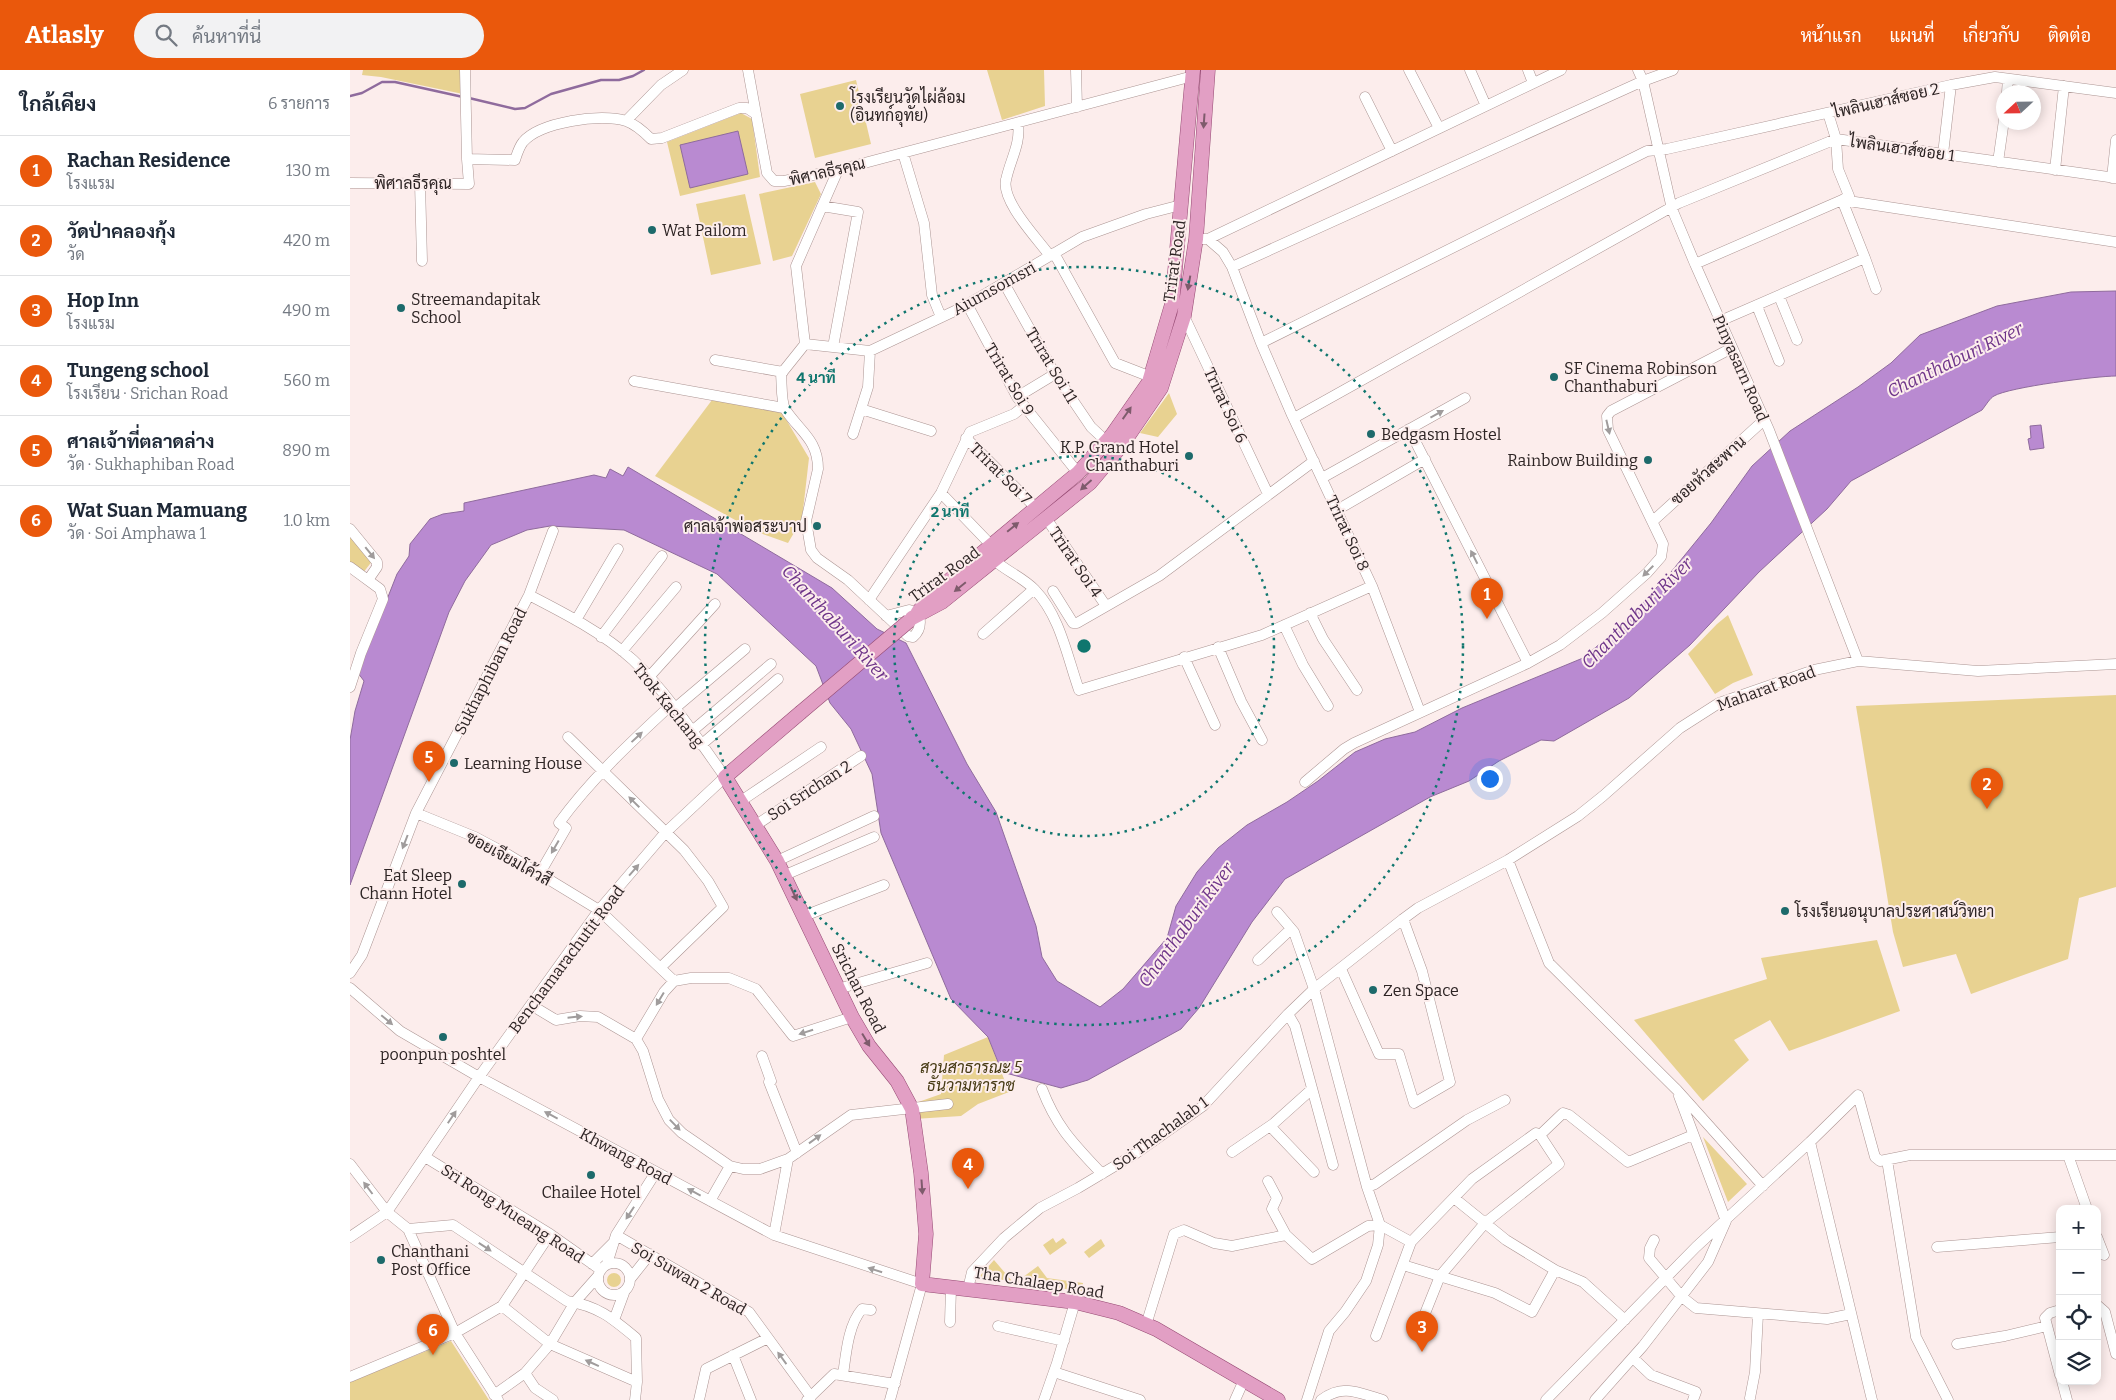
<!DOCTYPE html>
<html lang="th">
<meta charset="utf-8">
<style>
:root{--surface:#fff;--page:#f2f2f3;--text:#1f2937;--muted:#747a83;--line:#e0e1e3;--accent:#ea580c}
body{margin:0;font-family:Bitter,Sarabun,serif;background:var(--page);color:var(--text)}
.controls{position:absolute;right:15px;bottom:15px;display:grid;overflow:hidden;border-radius:10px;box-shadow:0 2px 12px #0003}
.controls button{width:45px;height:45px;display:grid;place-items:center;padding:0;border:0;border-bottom:1px solid var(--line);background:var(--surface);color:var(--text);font:25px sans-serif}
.compass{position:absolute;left:1646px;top:15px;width:45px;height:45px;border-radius:50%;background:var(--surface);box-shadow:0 2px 12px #0003;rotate:248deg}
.you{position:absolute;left:1139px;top:708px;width:18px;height:18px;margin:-12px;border:4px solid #fff;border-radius:50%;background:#1a73e8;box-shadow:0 0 0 8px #1a73e833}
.badge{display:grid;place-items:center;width:32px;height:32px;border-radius:50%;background:var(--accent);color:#fff;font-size:16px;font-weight:700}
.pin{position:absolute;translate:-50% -41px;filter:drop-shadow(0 1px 2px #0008)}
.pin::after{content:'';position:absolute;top:26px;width:18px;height:15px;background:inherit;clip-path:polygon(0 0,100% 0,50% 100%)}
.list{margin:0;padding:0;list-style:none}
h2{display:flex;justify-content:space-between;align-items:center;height:65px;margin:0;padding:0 20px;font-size:21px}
h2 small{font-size:16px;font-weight:400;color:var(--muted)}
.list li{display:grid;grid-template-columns:32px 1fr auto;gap:15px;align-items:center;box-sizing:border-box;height:70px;padding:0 20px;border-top:1px solid var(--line)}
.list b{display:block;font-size:19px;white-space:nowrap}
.list p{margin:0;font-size:16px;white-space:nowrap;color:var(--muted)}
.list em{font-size:16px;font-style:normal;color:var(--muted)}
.icon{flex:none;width:28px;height:28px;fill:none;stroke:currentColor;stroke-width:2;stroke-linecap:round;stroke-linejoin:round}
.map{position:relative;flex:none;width:1766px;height:1330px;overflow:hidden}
header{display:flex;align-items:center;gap:30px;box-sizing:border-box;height:70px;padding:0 25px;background:var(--accent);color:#fff}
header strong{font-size:24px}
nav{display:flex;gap:28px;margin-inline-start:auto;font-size:18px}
.search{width:350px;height:45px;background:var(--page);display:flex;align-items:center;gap:12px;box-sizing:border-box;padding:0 18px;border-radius:28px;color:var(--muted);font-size:19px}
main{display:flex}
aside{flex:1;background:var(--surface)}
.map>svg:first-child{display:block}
</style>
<header>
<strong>Atlasly</strong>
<div class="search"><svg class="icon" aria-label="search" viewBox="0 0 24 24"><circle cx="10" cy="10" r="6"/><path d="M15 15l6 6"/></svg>ค้นหาที่นี่</div>
<nav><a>หน้าแรก</a><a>แผนที่</a><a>เกี่ยวกับ</a><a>ติดต่อ</a></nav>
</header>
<main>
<aside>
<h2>ใกล้เคียง<small>6 รายการ</small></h2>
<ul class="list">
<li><span class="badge">1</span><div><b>Rachan Residence</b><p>โรงแรม</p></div><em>130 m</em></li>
<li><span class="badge">2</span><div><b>วัดป่าคลองกุ้ง</b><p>วัด</p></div><em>420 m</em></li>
<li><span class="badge">3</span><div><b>Hop Inn</b><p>โรงแรม</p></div><em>490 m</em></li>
<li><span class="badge">4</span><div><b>Tungeng school</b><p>โรงเรียน · Srichan Road</p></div><em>560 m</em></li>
<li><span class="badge">5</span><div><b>ศาลเจ้าที่ตลาดล่าง</b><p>วัด · Sukhaphiban Road</p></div><em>890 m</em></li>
<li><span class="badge">6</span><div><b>Wat Suan Mamuang</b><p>วัด · Soi Amphawa 1</p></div><em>1.0 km</em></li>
</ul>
</aside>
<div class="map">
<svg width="1766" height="1330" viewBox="0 0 1766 1330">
<rect width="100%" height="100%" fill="#fcedec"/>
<path fill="#e8d291" d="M13,0H110L113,24L31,7L12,5Z
M637,0H694L695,36L652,50Z
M506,10L521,74L465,88L450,24Z
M391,43L402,49L410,107L330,126L317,72Z
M465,112L471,124L442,186L423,191L409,124Z
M395,124L411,194L361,205L346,134Z
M819,323L827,344L808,367L790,363Z
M362,330L431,341L459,388L452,449L438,473L407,462L305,406Z
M0,462L23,490L13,503L0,494Z
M1378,545L1403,605L1383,613L1365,624L1338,584L1367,554Z
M1766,625V817L1729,828L1718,889L1621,924L1606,884L1553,897L1543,862L1506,636Z
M1527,870L1550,941L1439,981L1420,950L1384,970L1399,990L1353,1031L1284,950L1417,909L1411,888Z
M638,967L659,1022L628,1034L611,1046L564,1049L560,1035L591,1024L594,985Z
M1353,1067L1397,1114L1378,1132Z
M703,1168L706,1173L713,1168L717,1173L700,1185L693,1175Z
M751,1169L755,1176L739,1188L734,1182Z
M644,1190L662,1211L629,1207Z
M688,1196L697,1208L733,1213L732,1221L665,1213Z
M257 1210a7 7 0 1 1 14 0a7 7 0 1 1-14 0Z
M101,1271L139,1330H0V1312Z"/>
<path fill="#b98ad1" stroke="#8f6b9d" d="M388,61L398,104L340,118L330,75Z
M1766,221V306C1747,306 1659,317 1644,326C1640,328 1636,335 1632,340L1501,411L1477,439L1409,502L1340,575L1279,628L1204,671L1191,670L1149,691L1119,711L1080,727L935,809L902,852L849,938L831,959L738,1010L711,1018L652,1002L638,967L601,929L531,763L522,704L501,659L480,633L466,596L367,504L274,460L200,456L177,460L141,475L115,511L99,542L0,815V670L5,641L14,611L8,603L47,504L59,486L60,474L80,449L93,444L114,441V433L244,405L256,408L260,399L273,406L278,397L482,518L527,559L556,573L617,694L646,742L686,856L692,887L707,911L750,937L773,919L817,868L826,836L847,802L868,778L897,755L937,732L968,711L1005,682L1035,669L1065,662L1112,638L1233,588L1270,557L1321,502L1361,453L1402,396L1440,361L1508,317L1541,293L1570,265L1647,236L1721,222Z
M1691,355L1694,378L1680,380L1678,369L1681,368L1680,356Z"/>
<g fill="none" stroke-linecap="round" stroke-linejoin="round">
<path stroke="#8f6b9d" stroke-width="2.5" d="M0,26L12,23L32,12H45L113,27
M119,28L165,39L175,38L201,24L251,10H269L283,6L294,0"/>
<g stroke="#ac9593" stroke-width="11">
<path id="minor" d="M115,0L117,89
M398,0L406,44
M726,0L727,37
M1059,0L1089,58
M1120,0L1136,36
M1178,0L1183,13
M1288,0L1293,11L1322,139L1345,194L1419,360L1508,591
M1657,22L1658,9
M1015,27L1042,81
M276,51L311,15L333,0
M668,53C671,74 660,90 656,110C651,131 687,168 700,186
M553,83L574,153L582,225L591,247
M1593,84L1601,15
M1648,92L1654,50
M488,100L446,196L455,274L431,304C432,314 431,331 435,339C449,361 468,369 468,399L456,451L461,480L467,488L498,510L558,566L563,567C570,561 571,553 569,545
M1705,100L1714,16
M1762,108L1766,70
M0,113L119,114L117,89L165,90C167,84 169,77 173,72C190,52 251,43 276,51C285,54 294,62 301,69L312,68L389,38H397L406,44L417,103L424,111H434L488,100L843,6
M70,113L72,191
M472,136L508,142L483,277
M858,169L1211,0
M704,183L765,293L801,307
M1515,188L1526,219
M1345,194L1492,130L1766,172
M882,197L1293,11L1323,0
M654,213L705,304L741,357L756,371
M1429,226L1447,270
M617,234L667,327L728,403
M1407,236L1429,291
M834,246L918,424
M1370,251L1515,188L1492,130L1499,126L1488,99L1486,69L1478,43
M911,273L1297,81L1317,79L1601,15L1645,7L1766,23
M455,274L520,281L613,237L732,167L796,144L831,135
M365,290L433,302
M284,311L434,338
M667,327L705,304
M511,339L581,361
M944,348L1329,133L1486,69L1766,108
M1059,359L1178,593
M503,364L518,317L520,281
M616,368L686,438
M972,408L1115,328
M591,423L641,475
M987,440L1075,389
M696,448L756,536
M1303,451L1414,350
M0,459L27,492V497L18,510
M644,490C656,501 674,508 685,520C710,546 717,586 729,620L912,565L1022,516L942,345L911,273L882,197L873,182L858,169H846
M0,497L30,519L33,529L11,583L0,617
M1022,516L1070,642
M703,521L723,553H727L809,506L964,391
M519,530L591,423L620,362L664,344L674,336
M960,543L973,569L1007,620
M536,546L559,540L567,543
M226,550L268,479
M934,555L953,595L978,636
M633,564L684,519
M251,567L312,486
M868,577L891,631L912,670
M272,581L326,517
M834,587L865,655
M299,607L365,534
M324,639L395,579
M341,662L421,594
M218,667L334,780L358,811L373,837L310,898
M351,675L428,609
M955,712L994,679L1004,673L1178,593L1210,575L1252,543L1297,503L1311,487L1313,474L1258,360L1257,346L1261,341L1382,278
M391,731L471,677
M66,743L125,767L157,784L249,840L324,911
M406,755L511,686
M1158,790L1199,893L1327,1020L1413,1116
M427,791L524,746
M190,803L216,758L209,753C241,709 281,672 321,635
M435,805L524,767
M927,842L944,862L964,919L1017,1117L1030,1155L1028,1175L1016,1211L995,1242L979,1261L957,1330
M454,846L534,815
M908,890L941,859
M991,899L1029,984H1049L1064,1033L1100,1012L1072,901L1053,849
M0,903L12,885L66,743L179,525L203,461
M0,918L50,961L129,1007L424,1165L572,1214L540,1330
M488,919L577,893
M181,935L206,950L230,946L248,947L286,969L293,981L308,1029L319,1050L332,1063L380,1096L393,1099H410L438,1089L501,1045L598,1034
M938,944L945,956L983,1095
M286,969L314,922L324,911L341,908H379L406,919L443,966L502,947
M412,986L421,1011L419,1012L447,1083
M692,1019C707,1058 724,1074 752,1104
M920,1056L964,1102
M1460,1072L1522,1330
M882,1082L923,1054L962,1019
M1718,1085L1737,1139
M75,1087L200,1164L251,1200
M1537,1090L1566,1267L1598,1330
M0,1094L37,1142L58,1159L105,1263L148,1330
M918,1111L927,1128L922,1139L936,1165
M1017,1117L1025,1114L1117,1050L1155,1030
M1104,1128L1156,1170L1205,1200L1233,1212L1275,1250
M360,1131L380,1096
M58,1159L103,1155L217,1231C248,1236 262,1248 286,1268L287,1312L285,1330
M266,1165L399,1242L461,1327
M424,1165L438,1089
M0,1167L37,1142L129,1007L249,840L315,763L375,707C348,669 316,621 283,590C253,563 214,543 179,525
M1747,1167L1754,1185
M1304,1170L1300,1178L1299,1188L1332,1227L1346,1238L1477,1249L1501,1244
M1587,1177L1710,1167
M248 1209a16 16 0 1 1 32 0a16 16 0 1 1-32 0Z
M242,1194L263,1173
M257,1194L266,1165L306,1102
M1053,1195L1145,1223L1182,1242L1205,1200
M281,1208L300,1184
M618,1219L622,1202L654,1168L690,1138L728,1118L785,1084L853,1036L938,944L964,919L1053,849L1068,838L1158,790L1228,746L1253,726L1330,658L1369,633L1464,600L1508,591L1628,601L1766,594
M1747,1235L1755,1242L1766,1284
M152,1236L200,1274L287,1312
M1710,1240L1700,1243L1695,1248L1710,1305
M1074,1246L1090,1206L1135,1153L1209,1094L1190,1065
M264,1250L274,1223
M600,1252L601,1218
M796,1255L824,1164L834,1160L864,1173L882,1176L936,1165L962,1189L1018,1156L1030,1155L1061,1172
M648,1256L714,1271
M1026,1266L1061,1172L1122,1109L1186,1063L1190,1065L1213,1043L1219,1045L1278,1092L1343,1065
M1607,1274L1655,1266L1697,1256
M383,1285L401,1330
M1283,1288L1301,1305L1346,1322L1343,1330
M704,1302L790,1330
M175,1303L185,1318L203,1330
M493,1305C496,1284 498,1255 512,1239L521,1240
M0,1307L105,1263L152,1236L200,1164
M1712,1311L1717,1330
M144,1325L175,1303L200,1274L225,1232L248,1206
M1400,1328L1405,1302L1408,1244
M349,1330L356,1299L418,1268
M457,1330L484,1304L545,1314
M694,1330L707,1293L725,1232
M885,1330L894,1310
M971,1330C993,1313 1009,1323 1033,1330
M1196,1330L1346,1177L1460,1072L1508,1025L1525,1087L1530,1091L1560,1085H1766
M1245,1330L1293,1276L1358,1192L1376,1151L1329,1026"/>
</g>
<g stroke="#964a73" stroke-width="15">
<path id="major" d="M568,542L584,523L728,403L762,365L799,312L822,234L843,0
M562,548L592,532L740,413L772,375L811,318L834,246L846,169L858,0
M450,643L375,707L427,791L502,947L519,976L547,1011L562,1039L571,1103L576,1164L572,1214L725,1232L769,1243L806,1259L928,1330"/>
</g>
<use href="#minor" stroke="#fff" stroke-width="10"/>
<use href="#major" stroke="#e29fc4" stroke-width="14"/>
<g stroke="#964a73" stroke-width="15" stroke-linecap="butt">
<path id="major-bridge" d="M450,643L559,551"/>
</g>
<use href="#major-bridge" stroke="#e29fc4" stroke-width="14"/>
</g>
<defs><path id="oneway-solid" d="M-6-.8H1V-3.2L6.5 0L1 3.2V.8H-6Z" transform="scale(1.25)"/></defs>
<g fill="#7e5b6c">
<use href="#oneway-solid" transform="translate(854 51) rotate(94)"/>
<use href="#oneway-solid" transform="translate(839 213) rotate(100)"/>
<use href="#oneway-solid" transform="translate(777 343) rotate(-55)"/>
<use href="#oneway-solid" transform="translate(736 415) rotate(138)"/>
<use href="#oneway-solid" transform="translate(663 457) rotate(-39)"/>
<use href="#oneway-solid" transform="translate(610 517) rotate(141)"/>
<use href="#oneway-solid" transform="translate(444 824) rotate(65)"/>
<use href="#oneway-solid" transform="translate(516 970) rotate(59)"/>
<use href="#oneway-solid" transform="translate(572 1117) rotate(86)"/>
</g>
<g fill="#a09c9c">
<use href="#oneway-solid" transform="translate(1087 344) rotate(-29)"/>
<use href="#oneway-solid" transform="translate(1258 357) rotate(77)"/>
<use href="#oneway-solid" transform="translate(20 483) rotate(51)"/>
<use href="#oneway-solid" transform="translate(1124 487) rotate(-117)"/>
<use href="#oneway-solid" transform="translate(1298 501) rotate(135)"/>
<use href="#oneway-solid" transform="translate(287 667) rotate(-43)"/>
<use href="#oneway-solid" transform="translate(284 732) rotate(-135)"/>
<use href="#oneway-solid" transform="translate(55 772) rotate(111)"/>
<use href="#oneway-solid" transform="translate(205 777) rotate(120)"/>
<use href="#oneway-solid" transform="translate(284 800) rotate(-49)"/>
<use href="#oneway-solid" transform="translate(310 929) rotate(121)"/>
<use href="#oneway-solid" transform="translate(225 947) rotate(-6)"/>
<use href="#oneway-solid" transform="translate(37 950) rotate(40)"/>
<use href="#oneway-solid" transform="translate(456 962) rotate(162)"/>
<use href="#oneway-solid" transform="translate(201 1045) rotate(-152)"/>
<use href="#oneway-solid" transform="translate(102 1047) rotate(-56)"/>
<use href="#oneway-solid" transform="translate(325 1055) rotate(46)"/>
<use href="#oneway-solid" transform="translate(465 1069) rotate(-36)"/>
<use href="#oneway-solid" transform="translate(18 1118) rotate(-127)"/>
<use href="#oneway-solid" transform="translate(344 1122) rotate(-152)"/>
<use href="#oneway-solid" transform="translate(280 1143) rotate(123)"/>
<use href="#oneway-solid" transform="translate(135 1177) rotate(33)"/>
<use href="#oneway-solid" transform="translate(525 1200) rotate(-162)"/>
<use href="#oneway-solid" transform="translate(432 1288) rotate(-126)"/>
<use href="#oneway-solid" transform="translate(242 1293) rotate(-156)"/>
</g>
<g fill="none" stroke="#0f766e" stroke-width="2.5" stroke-dasharray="2.5 5">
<circle cx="734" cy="576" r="190"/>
<circle cx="734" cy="576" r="379"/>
</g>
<g fill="#1d6a6b" stroke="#fcedec" stroke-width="2">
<circle cx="490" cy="36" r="5"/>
<circle cx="302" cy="160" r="5"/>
<circle cx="51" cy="238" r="5"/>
<circle cx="1204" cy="307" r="5"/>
<circle cx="1021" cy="364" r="5"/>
<circle cx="839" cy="386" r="5"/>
<circle cx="1298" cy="390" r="5"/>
<circle cx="467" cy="456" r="5"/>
<circle cx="104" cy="693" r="5"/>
<circle cx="112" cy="814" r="5"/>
<circle cx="1435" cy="841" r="5"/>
<circle cx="1023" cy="920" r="5"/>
<circle cx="93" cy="967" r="5"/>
<circle cx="241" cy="1105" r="5"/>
<circle cx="31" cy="1190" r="5"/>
</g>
<g text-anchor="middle" stroke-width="4" stroke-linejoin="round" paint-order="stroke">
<g font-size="16" fill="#2d2424" stroke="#fcedec" text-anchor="start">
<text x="500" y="33">โรงเรียนวัดไผ่ล้อม<tspan x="500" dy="18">(อินทก์อุทัย)</tspan></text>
<text x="312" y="166">Wat Pailom</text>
<text x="61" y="235">Streemandapitak<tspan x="61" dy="18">School</tspan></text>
<text x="1214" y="304">SF Cinema Robinson<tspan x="1214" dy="18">Chanthaburi</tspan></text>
<text x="1031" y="370">Bedgasm Hostel</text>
<text x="829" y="383" text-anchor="end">K.P. Grand Hotel<tspan x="829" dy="18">Chanthaburi</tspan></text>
<text x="1288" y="396" text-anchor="end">Rainbow Building</text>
<text x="457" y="462" text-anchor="end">ศาลเจ้าพ่อสระบาป</text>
<text x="114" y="699">Learning House</text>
<text x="102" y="811" text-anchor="end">Eat Sleep<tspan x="102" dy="18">Chann Hotel</tspan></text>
<text x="1445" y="847">โรงเรียนอนุบาลประศาสน์วิทยา</text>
<text x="1033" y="926">Zen Space</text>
<text x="93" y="990" text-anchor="middle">poonpun poshtel</text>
<text x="241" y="1128" text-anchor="middle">Chailee Hotel</text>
<text x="41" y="1187">Chanthani<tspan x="41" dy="18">Post Office</tspan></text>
</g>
<g font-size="16" fill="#2d2424" stroke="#fcedec">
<text transform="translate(1536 30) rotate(-13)" y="6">ไพลินเฮาส์ซอย 2</text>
<text transform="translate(1552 78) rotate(8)" y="6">ไพลินเฮาส์ซอย 1</text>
<text transform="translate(477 101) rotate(-13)" y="6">พิศาลธีรคุณ</text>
<text x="63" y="119">พิศาลธีรคุณ</text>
<text transform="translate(824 191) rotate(-82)" y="6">Trirat Road</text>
<text transform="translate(644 218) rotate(-29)" y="6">Aiumsomsri</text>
<text transform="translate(702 295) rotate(59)" y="6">Trirat Soi 11</text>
<text transform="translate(1391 298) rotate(66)" y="6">Pinyasarn Road</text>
<text transform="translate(660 309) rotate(59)" y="6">Trirat Soi 9</text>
<text transform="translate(876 335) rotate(65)" y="6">Trirat Soi 6</text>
<text transform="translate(1358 400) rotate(-42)" y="6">ซอยหัวสะพาน</text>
<text transform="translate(651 403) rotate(45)" y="6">Trirat Soi 7</text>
<text transform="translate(998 463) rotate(65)" y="6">Trirat Soi 8</text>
<text transform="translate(726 492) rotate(56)" y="6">Trirat Soi 4</text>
<text transform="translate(594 504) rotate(-36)" y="6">Trirat Road</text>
<text transform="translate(140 601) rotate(-63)" y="6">Sukhaphiban Road</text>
<text transform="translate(1416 618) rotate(-20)" y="6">Maharat Road</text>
<text transform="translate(319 635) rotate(51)" y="6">Trok Kachang</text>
<text transform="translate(459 720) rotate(-33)" y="6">Soi Srichan 2</text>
<text transform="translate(159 788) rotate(29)" y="6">ซอยเจียมโค้วสี</text>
<text transform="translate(216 889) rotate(-53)" y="6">Benchamarachutit Road</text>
<text transform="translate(509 918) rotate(63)" y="6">Srichan Road</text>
<text transform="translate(810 1063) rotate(-36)" y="6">Soi Thachalab 1</text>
<text transform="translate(276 1086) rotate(28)" y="6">Khwang Road</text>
<text transform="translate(163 1143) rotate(33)" y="6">Sri Rong Mueang Road</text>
<text transform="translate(339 1208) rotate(30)" y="6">Soi Suwan 2 Road</text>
<text transform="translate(689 1212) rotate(9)" y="6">Tha Chalaep Road</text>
</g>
<g font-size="16" font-style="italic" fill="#473b15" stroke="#fcedec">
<text x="621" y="1003">สวนสาธารณะ 5<tspan x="621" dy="18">ธันวามหาราช</tspan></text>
</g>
<g font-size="18" font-style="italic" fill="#6e3489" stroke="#fcedec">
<text transform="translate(1605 290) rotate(-26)" y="6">Chanthaburi River</text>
<text transform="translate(1287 543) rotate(-45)" y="6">Chanthaburi River</text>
<text transform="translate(485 553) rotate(48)" y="6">Chanthaburi River</text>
<text transform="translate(836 855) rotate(-54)" y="6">Chanthaburi River</text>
</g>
</g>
<circle cx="734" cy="576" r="8" fill="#0f766e" stroke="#fcedec" stroke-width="2.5"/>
<g font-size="15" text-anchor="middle" font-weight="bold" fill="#0f766e" stroke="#fcedec" stroke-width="4" stroke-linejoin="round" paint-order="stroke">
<text x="466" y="313">4 นาที</text>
<text x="600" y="447">2 นาที</text>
</g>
</svg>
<div class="controls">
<button>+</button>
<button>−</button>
<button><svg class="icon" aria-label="locate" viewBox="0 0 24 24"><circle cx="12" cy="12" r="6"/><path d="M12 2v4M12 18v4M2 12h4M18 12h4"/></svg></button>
<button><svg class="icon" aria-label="layers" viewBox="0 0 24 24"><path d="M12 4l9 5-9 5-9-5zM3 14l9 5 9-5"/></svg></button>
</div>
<svg class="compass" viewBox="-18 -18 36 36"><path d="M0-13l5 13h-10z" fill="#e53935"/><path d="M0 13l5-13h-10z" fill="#747a83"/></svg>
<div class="you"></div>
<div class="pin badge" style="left:1137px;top:549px">1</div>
<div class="pin badge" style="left:1637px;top:739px">2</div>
<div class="pin badge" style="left:1072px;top:1282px">3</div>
<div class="pin badge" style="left:618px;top:1119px">4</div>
<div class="pin badge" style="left:79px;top:712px">5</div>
<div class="pin badge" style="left:83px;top:1285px">6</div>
</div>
</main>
